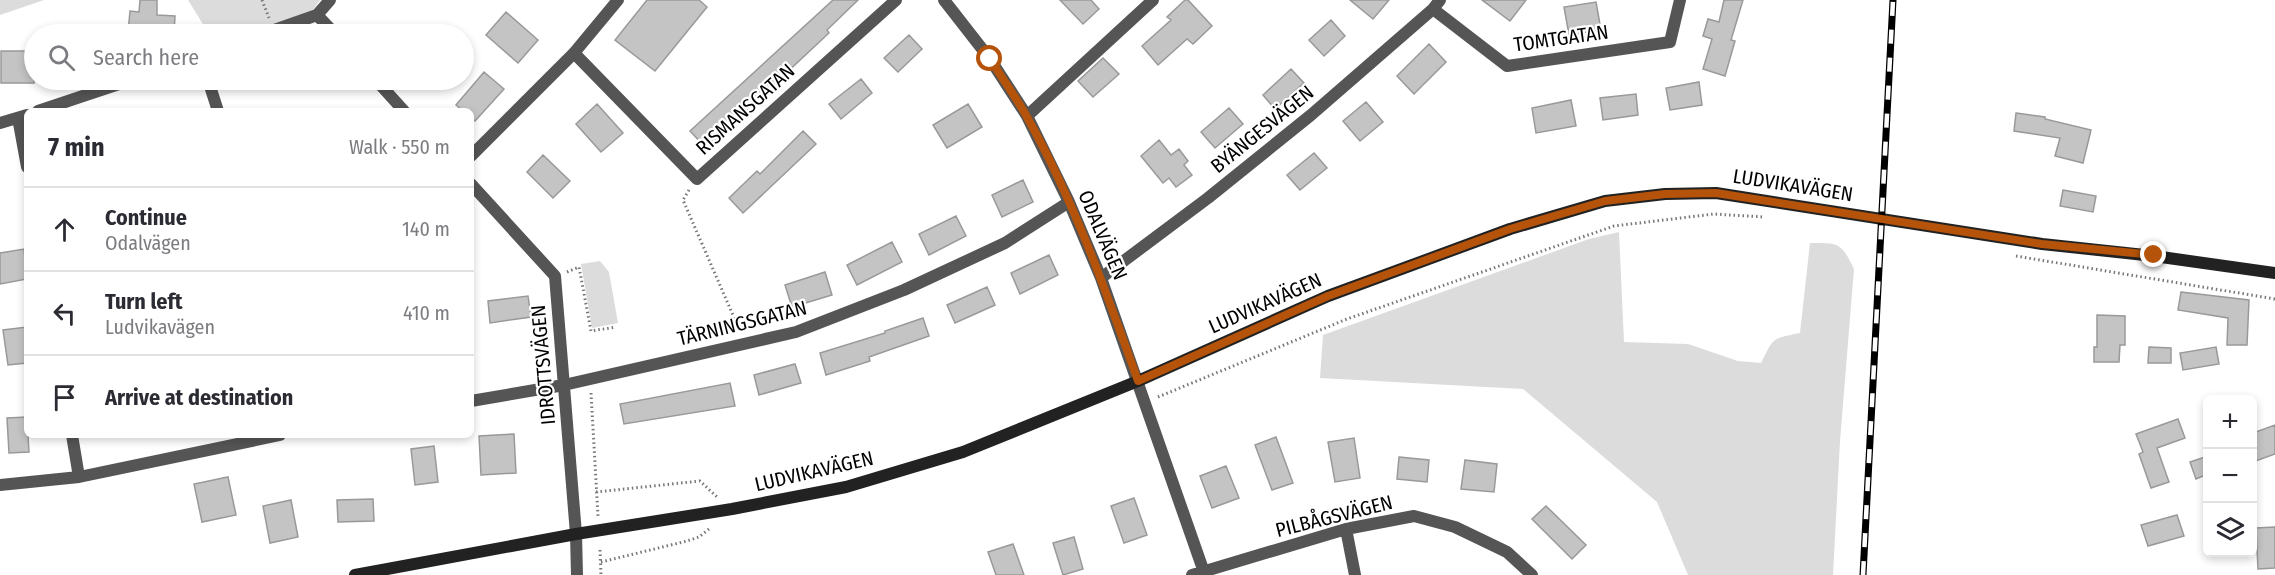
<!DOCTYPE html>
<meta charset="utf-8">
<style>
:root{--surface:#fff;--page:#f2f2f3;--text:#2b2b33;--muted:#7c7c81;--line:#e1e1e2}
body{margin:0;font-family:"Fira Sans Condensed",sans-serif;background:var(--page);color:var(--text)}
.controls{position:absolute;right:18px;bottom:18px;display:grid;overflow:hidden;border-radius:9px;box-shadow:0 3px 9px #0003}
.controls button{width:54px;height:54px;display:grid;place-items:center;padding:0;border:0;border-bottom:2px solid var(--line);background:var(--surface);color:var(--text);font:30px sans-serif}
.stop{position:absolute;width:18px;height:18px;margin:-14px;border:4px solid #b45309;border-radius:50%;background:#fff}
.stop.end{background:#b45309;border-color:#fff;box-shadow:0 2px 6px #0008}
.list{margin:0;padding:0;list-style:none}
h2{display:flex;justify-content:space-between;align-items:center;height:78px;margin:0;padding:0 24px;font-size:26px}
h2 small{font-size:20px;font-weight:400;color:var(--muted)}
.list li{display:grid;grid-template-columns:39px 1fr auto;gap:18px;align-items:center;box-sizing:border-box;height:84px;padding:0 24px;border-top:2px solid var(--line)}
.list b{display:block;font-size:22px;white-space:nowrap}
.list p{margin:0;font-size:20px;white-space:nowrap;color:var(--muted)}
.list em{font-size:20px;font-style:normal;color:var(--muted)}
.icon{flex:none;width:33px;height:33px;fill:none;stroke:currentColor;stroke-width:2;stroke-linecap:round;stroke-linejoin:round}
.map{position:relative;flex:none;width:2275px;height:575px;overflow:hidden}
.search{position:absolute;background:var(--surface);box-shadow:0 3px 9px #0003;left:24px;top:24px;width:450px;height:66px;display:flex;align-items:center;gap:15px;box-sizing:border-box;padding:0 21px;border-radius:33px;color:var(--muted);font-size:22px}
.panel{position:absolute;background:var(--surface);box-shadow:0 3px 9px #0003;left:24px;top:108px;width:450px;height:330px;border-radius:9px}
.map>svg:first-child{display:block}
</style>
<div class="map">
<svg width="2275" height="575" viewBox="0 0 2275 575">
<rect width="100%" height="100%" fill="#fff"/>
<path fill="#dcdcdc" d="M0,0H44L0,15Z
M188,0H320L311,13L250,34H209Z
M1619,232L1624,342L1688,344L1738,361L1761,363C1774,337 1771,339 1800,333L1810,243C1839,243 1841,242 1854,269L1840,441L1833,575H1688L1657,502L1523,389L1320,378L1323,335L1589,239Z
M600,261L609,272L618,323L592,328L581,264Z"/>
<path fill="#c4c4c4" stroke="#999" stroke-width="1.5" d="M140,0H157V15L175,16L174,34L128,33L130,11L139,12Z
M647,0H699L707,7L655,71L615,40Z
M833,0H858L827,30L829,33L706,148L690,131Z
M1060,0H1091L1099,9L1083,24Z
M1185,0H1188L1212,26L1193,44L1187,39L1158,65L1142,46L1171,20L1167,17Z
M1350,0H1389L1373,19Z
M1482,0H1526L1510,21Z
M1724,0H1743L1731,40L1735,41L1725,76L1703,69L1712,39L1703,36L1708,19L1719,22Z
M1596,2L1601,30L1569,35L1564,7Z
M506,12L538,40L518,63L486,35Z
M1331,20L1345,36L1324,56L1309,40Z
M909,35L922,49L898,72L884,58Z
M1429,44L1446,62L1414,94L1397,76Z
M1,51H34V83H1Z
M1103,58L1119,74L1093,97L1078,81Z
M1291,69L1304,83L1275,109L1263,95Z
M484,72L504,89L475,121L471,118V111H463L456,105Z
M861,79L872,93L841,119L829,104Z
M1699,82L1702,105L1670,110L1666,88Z
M1636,94L1638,115L1603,120L1600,98Z
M1571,100L1576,126L1536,133L1532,108Z
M1366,102L1383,122L1360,141L1343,121Z
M597,104L623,133L601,152L576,124Z
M968,104L982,127L947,148L933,125Z
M1229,108L1243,124L1215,148L1201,132Z
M2016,113L2045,117V119L2091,130L2083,163L2055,156L2060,138L2014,131Z
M803,131L816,144L743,213L729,198L757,171L760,174Z
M1159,140L1171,155L1179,149L1188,161L1184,165L1192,175L1176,187L1169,178L1163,183L1141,156Z
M1314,153L1327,168L1300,190L1287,175Z
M543,155L570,181L553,198L527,172Z
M1023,180L1033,202L1002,217L992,195Z
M2063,190L2096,196L2093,212L2060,206Z
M956,216L966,236L929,255L919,234Z
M892,242L902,262L857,285L847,265Z
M24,249L27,279L0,284V253Z
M1049,255L1058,275L1020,294L1011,273Z
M825,272L832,295L792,307L785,285Z
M987,287L995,305L955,323L947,305Z
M2181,292L2249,300L2247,345H2227L2228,318L2178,310Z
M528,296L531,317L490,323L488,301Z
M2097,315L2125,316V345H2120L2119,362H2094V347H2097Z
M923,318L929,336L869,357L870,361L826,375L820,353L885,333V331Z
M27,327V363L8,365L3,330Z
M2149,347L2171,348V363H2148Z
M2216,347L2219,364L2183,370L2180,353Z
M795,364L801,383L759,395L754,375Z
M730,383L735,406L624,424L620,404Z
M27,417L29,452L9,453L7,418Z
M2178,419L2185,438L2157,448L2169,482L2151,488L2139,454L2143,452L2136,434Z
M2275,425V454L2253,462V433Z
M514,434L516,473L481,475L479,436Z
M1276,437L1293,483L1272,490L1255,445Z
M1354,438L1360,478L1335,482L1328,442Z
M434,446L438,482L415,485L411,449Z
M2208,456V474L2196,479L2190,462Z
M1399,457L1429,460L1427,482L1397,479Z
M1465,460L1497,464L1494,492L1461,489Z
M1226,466L1239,498L1212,508L1200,476Z
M228,477L236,515L202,522L194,484Z
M1134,498L1147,535L1124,543L1111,506Z
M373,499L374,521L338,522L337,500Z
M291,500L298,537L270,543L263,506Z
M1546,506L1586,545L1572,559L1532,519Z
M2177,515L2184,536L2148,546L2141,525Z
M2275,527V568L2258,569L2256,528Z
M1074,537L1083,569L1063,575L1053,543Z
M1013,544L1024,575H996L988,552Z"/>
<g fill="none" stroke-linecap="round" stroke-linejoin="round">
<path stroke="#777" stroke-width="3" stroke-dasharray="1.5 3" stroke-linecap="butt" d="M262,0L269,18
M689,190L683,200L739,329
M2016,256L2275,299
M567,272L579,267L591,331L616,327
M591,393L598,516
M1158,397L1347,319L1614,226L1714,214L1764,217
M596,492L700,481L717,497
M600,550L601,575
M601,562L687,541L699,537L709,529"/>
<path stroke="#555" stroke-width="12" d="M944,0L990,59L1027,116L1069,202L1101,278L1205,575
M1433,9L1507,66L1670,42L1680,0
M317,15L335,34
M263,34L317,15L330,0
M574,53L697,179L896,0
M208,80L218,111
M376,80L404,111
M38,111L131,80
M1027,116L1153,0
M18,118L27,167
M0,123L27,115
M471,156L574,53L618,0
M471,184L555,276L576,534L577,575
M1101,278L1208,198L1311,115L1433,9L1440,0
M471,401L564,385L796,332L904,290L1005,243L1069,202
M72,435L79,477
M0,485L79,477L280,435
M1346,529L1355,575
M1192,575L1346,529L1414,516L1455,527L1507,552L1532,575"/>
<path stroke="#222" stroke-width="12" d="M355,575L576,534L732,509L846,487L963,452L1138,381L1328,296L1510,229L1605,201L1665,194L1716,193L2042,244L2154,256L2275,273"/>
<g stroke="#000" stroke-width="7">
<path id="rail" d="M1863,575L1893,0"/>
</g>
<use href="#rail" stroke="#fff" stroke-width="4.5" stroke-dasharray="14" stroke-linecap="butt"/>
</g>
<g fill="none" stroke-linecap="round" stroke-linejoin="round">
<path stroke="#b45309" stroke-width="8" d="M990,59C1002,78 1016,97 1027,117C1074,201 1106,291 1138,381L1328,296L1510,229L1605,201L1665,194L1716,193L2042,244L2154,255"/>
</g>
<g text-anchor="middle" stroke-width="4.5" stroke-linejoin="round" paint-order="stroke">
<g font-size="20" fill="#000" stroke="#fff">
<text transform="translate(1561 38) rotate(-8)" y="7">TOMTGATAN</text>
<text transform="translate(745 109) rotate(-42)" y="7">RISMANSGATAN</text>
<text transform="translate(1262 129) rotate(-39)" y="7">BYÄNGESVÄGEN</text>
<text transform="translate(1793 185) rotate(9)" y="7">LUDVIKAVÄGEN</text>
<text transform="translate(1103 235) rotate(67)" y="7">ODALVÄGEN</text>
<text transform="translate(1265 303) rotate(-24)" y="7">LUDVIKAVÄGEN</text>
<text transform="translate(742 323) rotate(-14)" y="7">TÄRNINGSGATAN</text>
<text transform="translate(543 365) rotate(-95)" y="7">IDROTTSVÄGEN</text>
<text transform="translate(814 471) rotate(-13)" y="7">LUDVIKAVÄGEN</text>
<text transform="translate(1334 516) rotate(-14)" y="7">PILBÅGSVÄGEN</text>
</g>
</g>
</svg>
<div class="controls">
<button>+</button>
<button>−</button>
<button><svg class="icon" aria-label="layers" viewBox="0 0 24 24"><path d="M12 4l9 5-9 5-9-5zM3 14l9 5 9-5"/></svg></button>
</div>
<div class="stop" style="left:990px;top:59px"></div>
<div class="stop end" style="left:2154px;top:255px"></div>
<div class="search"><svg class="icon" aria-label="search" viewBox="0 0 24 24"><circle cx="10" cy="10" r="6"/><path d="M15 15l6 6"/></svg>Search here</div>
<section class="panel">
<h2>7 min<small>Walk · 550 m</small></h2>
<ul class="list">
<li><svg class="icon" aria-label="ahead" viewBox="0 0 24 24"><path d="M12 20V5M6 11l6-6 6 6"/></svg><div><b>Continue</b><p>Odalvägen</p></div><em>140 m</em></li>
<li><svg class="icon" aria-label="left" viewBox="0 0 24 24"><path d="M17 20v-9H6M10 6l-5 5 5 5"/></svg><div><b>Turn left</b><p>Ludvikavägen</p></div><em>410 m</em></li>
<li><svg class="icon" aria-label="arrive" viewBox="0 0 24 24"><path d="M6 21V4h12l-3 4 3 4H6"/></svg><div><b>Arrive at destination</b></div></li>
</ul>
</section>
</div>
